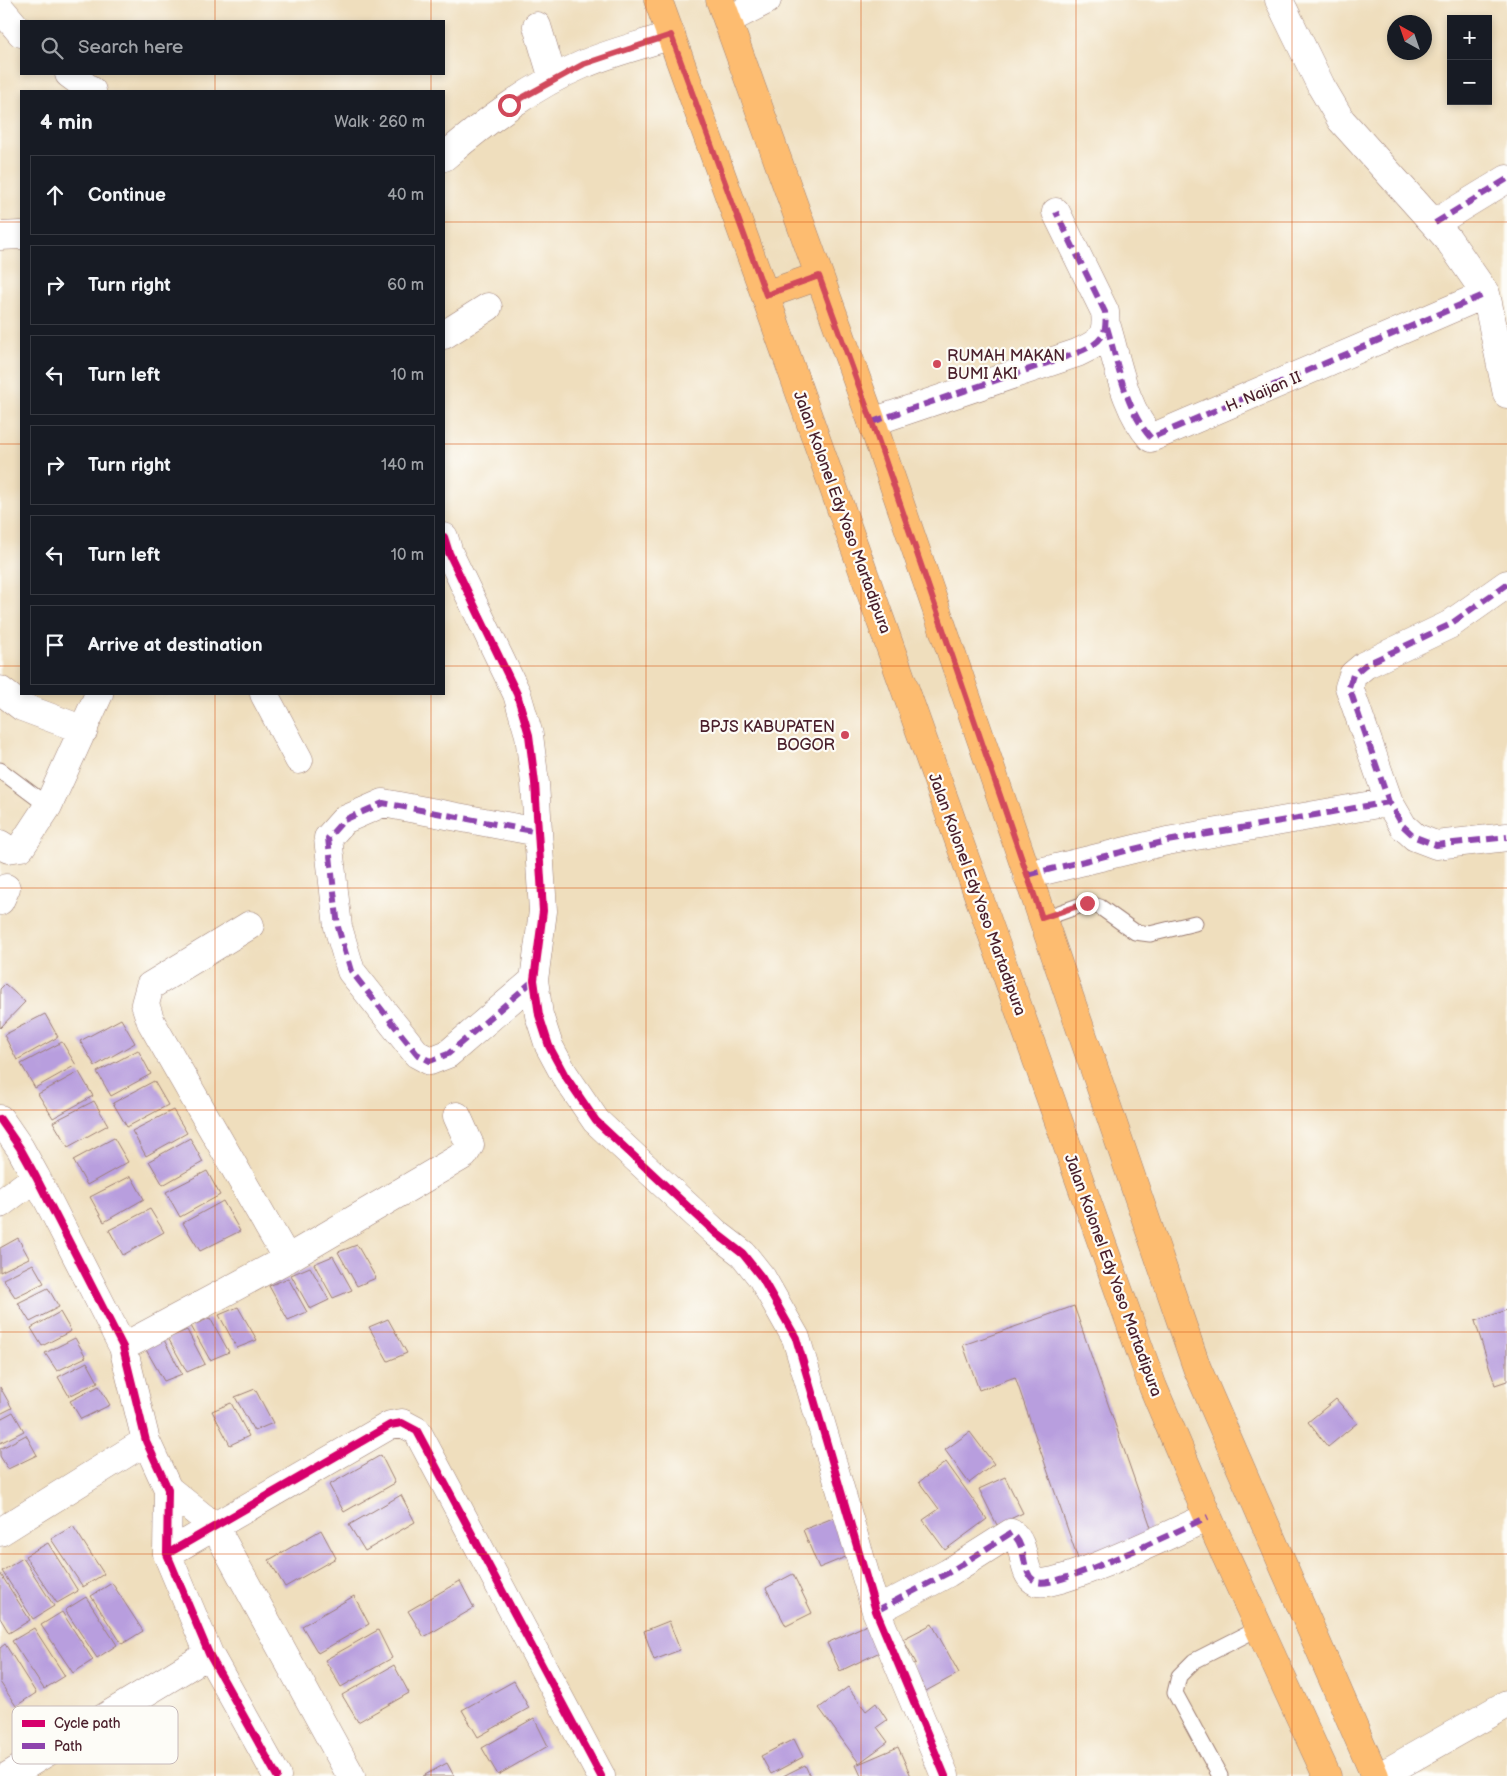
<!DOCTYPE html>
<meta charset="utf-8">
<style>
:root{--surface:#171b24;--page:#20242c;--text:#f1f3f6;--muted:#9ea1a6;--line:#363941}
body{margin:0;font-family:"Balsamiq Sans",sans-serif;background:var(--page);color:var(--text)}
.controls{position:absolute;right:15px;top:15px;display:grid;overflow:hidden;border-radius:0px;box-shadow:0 2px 8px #0003}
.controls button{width:45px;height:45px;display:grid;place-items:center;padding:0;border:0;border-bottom:1px solid var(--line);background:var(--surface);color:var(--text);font:25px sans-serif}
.compass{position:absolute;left:1387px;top:15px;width:45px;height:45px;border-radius:50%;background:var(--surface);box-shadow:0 2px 8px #0003;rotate:320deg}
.stop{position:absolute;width:15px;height:15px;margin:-11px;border:4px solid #d1495b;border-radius:50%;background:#fff}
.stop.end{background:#d1495b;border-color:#fff;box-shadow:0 1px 5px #0008}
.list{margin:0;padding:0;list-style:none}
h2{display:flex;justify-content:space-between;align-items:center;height:65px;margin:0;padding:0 20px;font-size:21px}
h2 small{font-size:16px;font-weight:400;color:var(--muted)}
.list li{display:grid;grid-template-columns:32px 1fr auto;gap:15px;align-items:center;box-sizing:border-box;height:80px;margin:0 10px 10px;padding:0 10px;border:1px solid var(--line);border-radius:0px}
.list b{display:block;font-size:19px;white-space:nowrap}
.list em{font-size:16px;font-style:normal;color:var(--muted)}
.icon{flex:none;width:28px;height:28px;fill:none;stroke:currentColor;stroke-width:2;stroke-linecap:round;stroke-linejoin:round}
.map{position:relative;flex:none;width:1507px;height:1776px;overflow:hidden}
.search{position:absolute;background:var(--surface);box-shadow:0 2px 8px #0003;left:20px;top:20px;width:425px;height:55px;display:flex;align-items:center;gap:12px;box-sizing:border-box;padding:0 18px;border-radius:0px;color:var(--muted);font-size:19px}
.panel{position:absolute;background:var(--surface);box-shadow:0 2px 8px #0003;left:20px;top:90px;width:425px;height:605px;border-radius:0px}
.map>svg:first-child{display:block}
</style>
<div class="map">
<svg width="1507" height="1776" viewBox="0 0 1507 1776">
<rect width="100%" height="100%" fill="#fdfcf7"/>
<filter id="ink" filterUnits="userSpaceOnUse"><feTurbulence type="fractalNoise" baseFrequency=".02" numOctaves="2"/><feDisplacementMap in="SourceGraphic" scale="10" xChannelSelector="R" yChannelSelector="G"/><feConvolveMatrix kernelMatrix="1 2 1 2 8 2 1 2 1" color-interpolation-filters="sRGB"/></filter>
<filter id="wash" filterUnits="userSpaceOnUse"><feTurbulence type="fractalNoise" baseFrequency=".0096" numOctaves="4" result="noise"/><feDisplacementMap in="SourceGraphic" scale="20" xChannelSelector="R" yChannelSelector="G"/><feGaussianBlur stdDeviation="1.12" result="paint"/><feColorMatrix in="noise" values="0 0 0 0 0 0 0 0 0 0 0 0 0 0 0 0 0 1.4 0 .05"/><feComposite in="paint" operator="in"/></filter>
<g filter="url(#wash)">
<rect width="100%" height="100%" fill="#efdebd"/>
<g id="blocks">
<path fill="#b89ede" d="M5,984L25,1002L0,1028V989Z
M45,1014L58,1037L17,1060L4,1035Z
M121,1019L135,1043L95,1066L80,1041Z
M62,1042L76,1065L35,1088L21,1064Z
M138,1050L151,1074L111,1096L97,1072Z
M79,1072L93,1096L53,1118L38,1094Z
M154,1081L168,1105L127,1127L113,1103Z
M94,1101L108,1125L68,1147L53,1122Z
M173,1110L187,1133L146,1156L132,1131Z
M114,1138L128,1162L87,1185L73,1160Z
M190,1138L203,1162L163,1185L149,1161Z
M207,1171L220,1195L180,1217L166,1192Z
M131,1176L144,1199L104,1222L90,1197Z
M223,1201L240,1231L200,1251L183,1223Z
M150,1209L164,1232L123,1255L109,1230Z
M18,1238L29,1258L0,1272V1248Z
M357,1245L376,1278L357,1286L338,1252Z
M333,1256L352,1290L333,1298L314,1264Z
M33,1264L44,1283L15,1297L3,1279Z
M310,1267L329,1300L310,1309L291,1275Z
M288,1278L307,1312L288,1320L269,1286Z
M48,1288L59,1307L30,1322L18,1303Z
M1074,1306L1153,1533L1078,1559L1015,1377L979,1390L963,1345Z
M238,1307L257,1340L237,1348L219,1315Z
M1507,1310V1381L1495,1385L1475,1321Z
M60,1312L71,1331L42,1346L31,1328Z
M210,1318L229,1352L210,1360L191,1326Z
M388,1319L407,1353L388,1361L369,1327Z
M187,1330L205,1364L187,1372L168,1338Z
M75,1338L86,1357L57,1371L45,1353Z
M164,1340L182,1374L164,1381L145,1348Z
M87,1362L98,1382L69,1396L58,1377Z
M99,1386L110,1405L81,1419L70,1401Z
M0,1387L12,1408L0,1414Z
M255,1389L273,1423L254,1431L235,1397Z
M1336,1399L1357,1423L1328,1447L1308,1422Z
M231,1403L249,1436L230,1445L212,1411Z
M13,1412L24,1431L0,1443V1419Z
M970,1432L994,1464L969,1483L945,1450Z
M26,1435L37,1455L8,1469L0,1456V1449Z
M381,1455L395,1483L344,1512L329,1485Z
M946,1462L987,1519L945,1550L923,1520L939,1509L919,1482Z
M1005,1477L1023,1513L997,1525L979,1489Z
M401,1495L415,1522L365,1551L349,1525Z
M838,1516L853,1554L819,1568L803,1530Z
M73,1526L104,1574L83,1587L51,1539Z
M321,1530L336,1558L285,1587L269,1560Z
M48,1543L78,1591L57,1603L25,1556Z
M23,1558L54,1606L33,1619L2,1571Z
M0,1573L30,1620L9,1633L0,1618Z
M793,1574L812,1613L786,1626L766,1588Z
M460,1581L474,1608L424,1637L408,1611Z
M112,1583L143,1631L122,1644L91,1596Z
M354,1596L369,1624L318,1653L302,1626Z
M86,1597L117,1645L97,1658L65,1610Z
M62,1612L93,1660L73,1673L41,1625Z
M669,1621L680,1650L654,1660L644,1631Z
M871,1623L884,1650L840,1671L827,1643Z
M932,1624L959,1673L926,1691L912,1665L916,1663L903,1639Z
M34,1628L65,1676L44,1689L12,1641Z
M378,1630L392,1658L341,1687L325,1660Z
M5,1644L36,1693L16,1706L0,1682V1648Z
M394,1665L409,1693L358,1722L342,1695Z
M514,1681L529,1708L478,1737L462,1710Z
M848,1687L866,1711L876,1703L887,1720L877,1727L888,1742L859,1763L819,1708Z
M534,1718L548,1746L498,1775L482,1748Z
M794,1739L803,1757L771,1774L761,1756Z
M898,1747L911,1776H861L856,1765Z
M447,1763L454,1776H423Z
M805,1765L810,1776H783Z"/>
</g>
</g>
<g filter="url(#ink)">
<use href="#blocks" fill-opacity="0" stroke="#9c7e74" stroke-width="1"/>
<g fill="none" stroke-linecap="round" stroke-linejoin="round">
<g stroke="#9c7e74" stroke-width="17">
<path id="service" d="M0,770L48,806
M1042,919L1087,903L1100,907L1135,932L1150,934L1195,923
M1220,1776L1175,1693L1179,1676L1194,1661L1259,1628"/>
</g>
<g stroke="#9c7e74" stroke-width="29">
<path id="minor" d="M1279,0L1321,86L1341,120L1448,239L1486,294L1507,394
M0,8L21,33
M728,20L767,0
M537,26L553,79
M69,74L92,91
M444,157C486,121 532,86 584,64C612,52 643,45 671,35
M1435,223L1507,179
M0,236L21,235
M1107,327C1118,364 1125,409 1151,438L1486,294
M444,335L488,307
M872,422L1077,353C1099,343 1108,338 1105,312L1056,212
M444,537L449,553L517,694L529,735L535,783L543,911L534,980L539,1015L549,1046L564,1074L596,1121L716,1233L743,1254L762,1278L796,1338L876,1611L945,1776
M1507,584L1449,625L1365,665L1353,675L1349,687L1389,802L1403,826L1415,837L1436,845L1507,837
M0,690L22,707L84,730
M264,694L299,760
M0,844L8,849L21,847L48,806L99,694
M1027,875L1167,841L1389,802
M0,901L6,888
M250,925L150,986L145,1004L151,1022L287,1259
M534,980L448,1054L430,1061L417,1054L351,971L338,927L328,838L344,820L383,803L538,832
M0,1119L20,1148L36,1177L123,1347L146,1441L168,1489L167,1554L209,1654L277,1776
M0,1204L36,1177
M123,1347L287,1259L464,1155L470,1145L457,1116
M168,1489L215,1527L351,1776
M0,1532L146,1441
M167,1554L390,1425L402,1423L417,1431L601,1776
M876,1611L948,1573L1011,1533C1029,1545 1019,1574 1037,1582C1056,1590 1183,1528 1208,1517
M8,1776L209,1654
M1380,1776L1507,1704"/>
</g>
<g stroke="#9c7e74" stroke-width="29">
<path id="primary" d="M658,0L765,295L1153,1387L1208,1517L1327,1776
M720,0L872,422L1197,1368L1375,1776
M765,295L819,276"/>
</g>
<use href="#service" stroke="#fff" stroke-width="15"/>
<use href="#minor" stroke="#fff" stroke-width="28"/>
<use href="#primary" stroke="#fdbc70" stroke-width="28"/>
<path stroke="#8e44ad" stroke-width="6" stroke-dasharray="12 6" stroke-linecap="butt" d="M1435,223L1507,179
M1107,327C1118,364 1125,409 1151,438L1486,294
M872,422L1077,353C1099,343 1108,338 1105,312L1056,212
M1507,584L1449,625L1365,665L1353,675L1349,687L1389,802L1403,826L1415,837L1436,845L1507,837
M1027,875L1167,841L1389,802
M534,980L448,1054L430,1061L417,1054L351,971L338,927L328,838L344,820L383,803L538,832
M876,1611L948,1573L1011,1533C1029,1545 1019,1574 1037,1582C1056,1590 1183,1528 1208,1517"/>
<g stroke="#fdfcf7" stroke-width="11">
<path id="cycleway" d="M444,537L449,553L517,694L529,735L535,783L543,911L534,980L539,1015L549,1046L564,1074L596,1121L716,1233L743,1254L762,1278L796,1338L876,1611L945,1776
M0,1119L20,1148L36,1177L123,1347L146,1441L168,1489L167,1554L209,1654L277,1776
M167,1554L390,1425L402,1423L417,1431L601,1776"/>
</g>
<use href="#cycleway" stroke="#d6006c" stroke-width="8"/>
</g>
</g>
<g fill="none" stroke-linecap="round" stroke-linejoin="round" filter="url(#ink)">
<path stroke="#d1495b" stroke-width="6" d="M509,105L584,64L671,35L766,295L819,276L872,422L1042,918L1087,903"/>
</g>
<path fill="none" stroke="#d8530f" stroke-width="1" stroke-opacity="0.55" d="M215,0V21M431,0V21M646,0V1776M861,0V1776M1076,0V1776M1292,0V1776M215,74V91M431,74V91M0,222H21M444,222H1507M0,444H21M444,444H1507M0,666H21M444,666H1507M215,694V1776M431,694V1776M0,888H1507M0,1110H1507M0,1332H1507M0,1554H1507"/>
<g fill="#d1495b" stroke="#fdfcf7" stroke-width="2">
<circle cx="937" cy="364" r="5"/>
<circle cx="845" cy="735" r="5"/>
</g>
<g text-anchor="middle" stroke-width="4.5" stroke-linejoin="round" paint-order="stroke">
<g font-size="16" fill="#4a1f2b" stroke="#fdfcf7" text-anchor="start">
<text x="947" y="361">RUMAH MAKAN<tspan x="947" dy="18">BUMI AKI</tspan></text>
<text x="835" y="732" text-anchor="end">BPJS KABUPATEN<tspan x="835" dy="18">BOGOR</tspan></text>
</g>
<g font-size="16" fill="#4a1f2b" stroke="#fdfcf7">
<text transform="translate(1263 391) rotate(-23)" y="6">H. Naijan II</text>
<text transform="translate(843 512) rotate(70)" y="6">Jalan Kolonel Edy Yoso Martadipura</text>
<text transform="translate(978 894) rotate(70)" y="6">Jalan Kolonel Edy Yoso Martadipura</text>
<text transform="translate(1114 1275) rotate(70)" y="6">Jalan Kolonel Edy Yoso Martadipura</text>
</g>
</g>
<rect x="12" y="1706" width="166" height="58" rx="8" fill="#fdfcf7" stroke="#c7baba" stroke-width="1"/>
<rect x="22" y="1720" width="23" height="7" fill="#d6006c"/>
<rect x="22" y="1743" width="23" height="6" fill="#8e44ad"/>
<g font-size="14" fill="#4a1f2b">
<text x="54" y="1728">Cycle path</text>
<text x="54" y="1751">Path</text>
</g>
</svg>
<div class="controls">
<button>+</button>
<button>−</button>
</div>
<svg class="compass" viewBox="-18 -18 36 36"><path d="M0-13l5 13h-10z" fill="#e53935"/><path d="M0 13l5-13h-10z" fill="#9ea1a6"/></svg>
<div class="stop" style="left:509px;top:105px"></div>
<div class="stop end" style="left:1087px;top:903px"></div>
<div class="search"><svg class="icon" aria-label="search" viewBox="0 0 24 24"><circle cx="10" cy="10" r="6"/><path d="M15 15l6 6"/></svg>Search here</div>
<section class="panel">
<h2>4 min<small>Walk · 260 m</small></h2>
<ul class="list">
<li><svg class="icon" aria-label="ahead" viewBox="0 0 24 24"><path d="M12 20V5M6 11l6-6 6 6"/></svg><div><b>Continue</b></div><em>40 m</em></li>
<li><svg class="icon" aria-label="right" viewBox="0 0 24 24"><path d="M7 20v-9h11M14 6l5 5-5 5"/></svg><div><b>Turn right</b></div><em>60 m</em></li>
<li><svg class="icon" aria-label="left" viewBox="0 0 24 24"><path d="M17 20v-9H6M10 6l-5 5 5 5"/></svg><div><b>Turn left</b></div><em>10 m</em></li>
<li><svg class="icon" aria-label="right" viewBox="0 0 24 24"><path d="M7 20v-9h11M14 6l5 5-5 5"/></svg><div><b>Turn right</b></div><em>140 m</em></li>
<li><svg class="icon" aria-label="left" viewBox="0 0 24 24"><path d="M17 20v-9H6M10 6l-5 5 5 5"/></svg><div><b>Turn left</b></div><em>10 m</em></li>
<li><svg class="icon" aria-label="arrive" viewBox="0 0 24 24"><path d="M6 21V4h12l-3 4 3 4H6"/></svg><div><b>Arrive at destination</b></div></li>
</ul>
</section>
</div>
